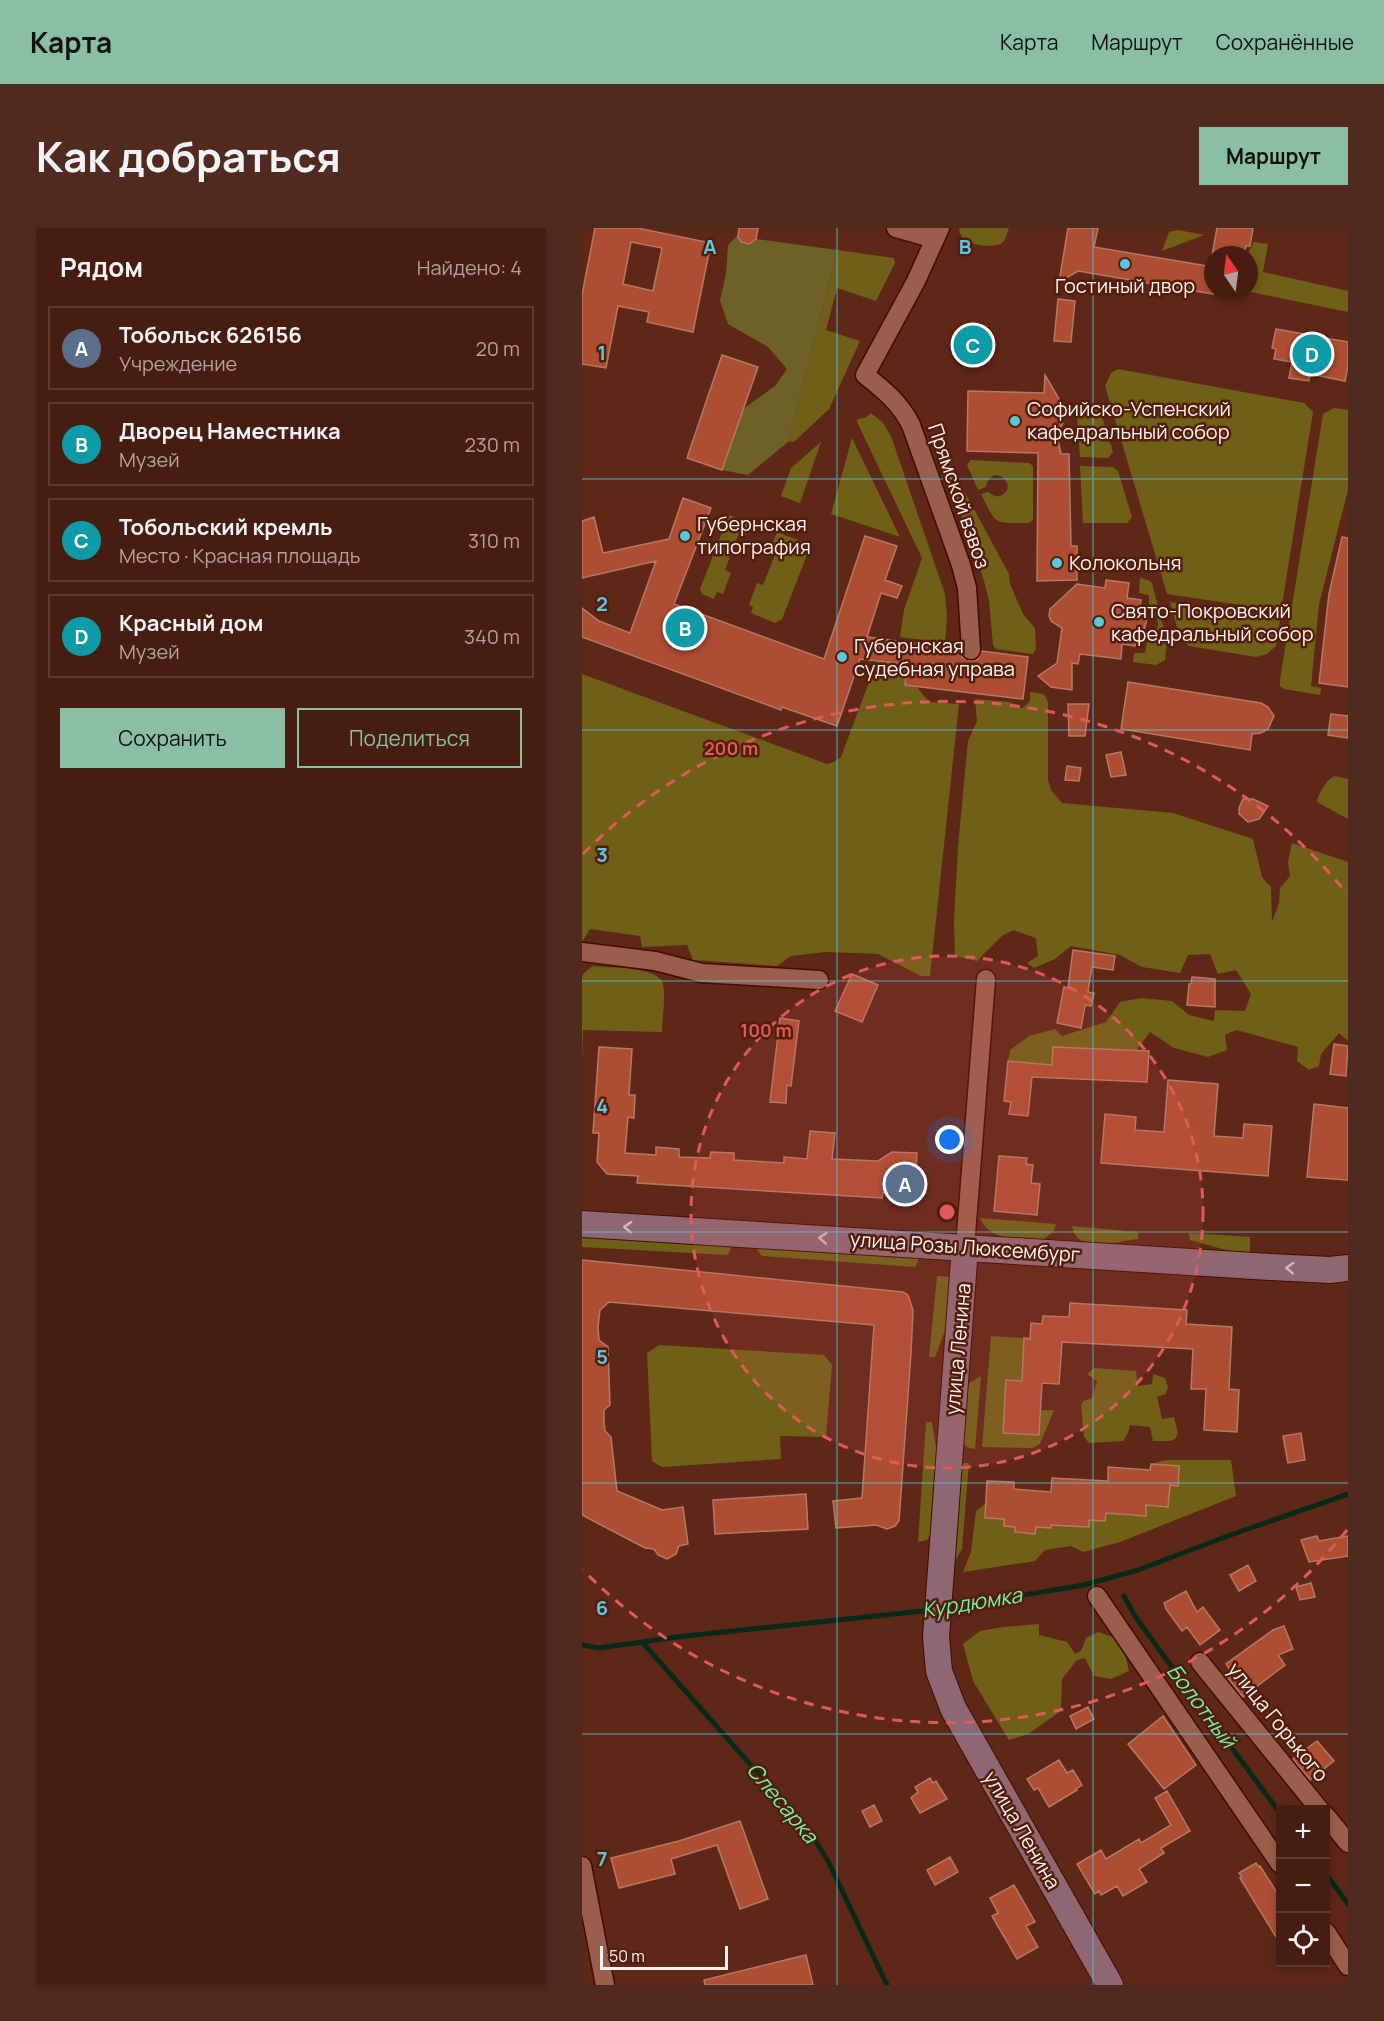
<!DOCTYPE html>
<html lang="ru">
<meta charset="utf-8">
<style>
:root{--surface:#471d11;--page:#512a1f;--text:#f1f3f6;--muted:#b0a29f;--line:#5f3b31;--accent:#8abfa5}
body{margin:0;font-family:Manrope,sans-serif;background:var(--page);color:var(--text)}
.controls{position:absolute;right:18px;bottom:18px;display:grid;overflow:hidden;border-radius:0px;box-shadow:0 3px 9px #0003}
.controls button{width:54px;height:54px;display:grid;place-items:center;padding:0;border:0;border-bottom:2px solid var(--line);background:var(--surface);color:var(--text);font:30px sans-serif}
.compass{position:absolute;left:622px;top:18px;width:54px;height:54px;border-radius:50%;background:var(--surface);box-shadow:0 3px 9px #0003;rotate:346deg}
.scale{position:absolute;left:18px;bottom:15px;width:128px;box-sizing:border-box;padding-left:6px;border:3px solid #faf2f0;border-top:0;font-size:16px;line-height:21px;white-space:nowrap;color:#faf2f0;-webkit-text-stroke:4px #531d0c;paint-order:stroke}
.you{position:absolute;left:368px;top:912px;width:21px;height:21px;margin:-15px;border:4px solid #fff;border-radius:50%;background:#1a73e8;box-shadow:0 0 0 9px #1a73e833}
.badge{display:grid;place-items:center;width:39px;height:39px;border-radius:50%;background:var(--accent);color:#fff;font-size:20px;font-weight:700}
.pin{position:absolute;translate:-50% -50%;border:3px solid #fff;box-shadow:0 2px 6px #0006}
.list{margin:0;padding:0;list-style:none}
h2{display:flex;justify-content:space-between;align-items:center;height:78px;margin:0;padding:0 24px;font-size:26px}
h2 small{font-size:20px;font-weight:400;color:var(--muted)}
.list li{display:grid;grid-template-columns:39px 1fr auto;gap:18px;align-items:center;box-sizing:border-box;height:84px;margin:0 12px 12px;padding:0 12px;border:2px solid var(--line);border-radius:0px}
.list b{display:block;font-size:22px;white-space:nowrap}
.list p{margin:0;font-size:20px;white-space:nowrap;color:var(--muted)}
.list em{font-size:20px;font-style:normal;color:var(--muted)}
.actions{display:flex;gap:12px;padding:18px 24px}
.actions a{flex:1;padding:14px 0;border:2px solid var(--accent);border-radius:0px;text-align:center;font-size:21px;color:var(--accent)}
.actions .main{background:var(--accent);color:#111}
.icon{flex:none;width:33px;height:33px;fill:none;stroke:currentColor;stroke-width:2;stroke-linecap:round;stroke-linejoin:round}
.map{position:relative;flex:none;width:766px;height:1757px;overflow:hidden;border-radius:0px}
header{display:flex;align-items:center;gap:36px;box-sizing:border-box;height:84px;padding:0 30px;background:var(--accent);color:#111}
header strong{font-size:28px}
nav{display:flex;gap:33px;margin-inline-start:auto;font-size:21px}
.intro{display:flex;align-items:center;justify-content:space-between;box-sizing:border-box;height:144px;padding:0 36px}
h1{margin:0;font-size:42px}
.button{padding:15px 27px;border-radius:0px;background:var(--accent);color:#111;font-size:21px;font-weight:700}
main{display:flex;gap:36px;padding:0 36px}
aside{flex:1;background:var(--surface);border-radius:0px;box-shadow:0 3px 9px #0003}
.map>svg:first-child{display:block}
</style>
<header>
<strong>Карта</strong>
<nav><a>Карта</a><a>Маршрут</a><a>Сохранённые</a></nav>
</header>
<div class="intro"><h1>Как добраться</h1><a class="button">Маршрут</a></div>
<main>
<aside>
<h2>Рядом<small>Найдено: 4</small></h2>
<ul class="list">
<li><span class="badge" style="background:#5c6f8a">A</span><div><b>Тобольск 626156</b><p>Учреждение</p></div><em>20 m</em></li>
<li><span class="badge" style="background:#0f9aa8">B</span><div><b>Дворец Наместника</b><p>Музей</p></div><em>230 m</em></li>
<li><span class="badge" style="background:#0f9aa8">C</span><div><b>Тобольский кремль</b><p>Место · Красная площадь</p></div><em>310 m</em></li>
<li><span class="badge" style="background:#0f9aa8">D</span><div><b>Красный дом</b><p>Музей</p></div><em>340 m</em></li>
</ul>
<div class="actions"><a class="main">Сохранить</a><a>Поделиться</a></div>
</aside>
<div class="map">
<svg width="766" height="1757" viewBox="0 0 766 1757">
<rect width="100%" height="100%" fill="#5f2717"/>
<path fill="#706017" d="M377,0H427C425,4 425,10 421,14C415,21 392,17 384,13C379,10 378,5 377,0Z
M596,2L622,7L580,23L587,4Z
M672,14L686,16L681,44L766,63V84L664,63H667V27H665Z
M255,22L312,30L313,35L294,73L255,60L244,102L278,113L247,181L212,214L207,213Z
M536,141L722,175L731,184L699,383L585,366L523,158L529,145Z
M494,177L514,179L518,182L531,224L526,230L498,229Z
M752,180L766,182V262L737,376L729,458L739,460L738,467L702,461L698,458V452L741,186Z
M289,185L301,195L309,208L363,366L365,390L363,415L318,409L322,382L340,330L275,194L276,191L283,190Z
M270,210L318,309L249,286Z
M239,214L218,275L199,268L209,240Z
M356,219L359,220L427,346L428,356L441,386L453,400L454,421L451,426L414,421L411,417L407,373L402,353Z
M389,232L447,235L451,238V292L447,295C411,295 415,298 399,266L406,264C411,268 415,270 420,267C438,257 409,233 404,259L396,262L385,237Z
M498,238L531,239L536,243L550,289L545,295H501Z
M147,287L169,296L163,309L156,307L143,342L149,345L141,366L135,364L132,371L120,366L118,361Z
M195,304L229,317L200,391L193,395L169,385L171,379L167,377L175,355L181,357L195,322L189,319Z
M558,350L566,352L570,355L585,413L583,432L574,437L551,434L552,425H563L565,414L571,408L576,398L575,389L567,377V367L557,365Z
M588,374L698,391L694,418L685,426L674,429L607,418L598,410Z
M295,433L325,436L323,456L334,458L347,474L377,476L348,748H339L296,726L244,724L209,728L195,738L111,732L105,717L60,719L58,708L8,701L0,714V446L245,536L252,534L259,529Z
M448,464L462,466L466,474V552L469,562L480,575L591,585L671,611L680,649L689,659L690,694L697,675L698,660L708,648L706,634L710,615L766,634V813L757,805L739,826L737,838L727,842L715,833L716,819L654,802L643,807L645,822L626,829L592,820L568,804L554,823L471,819L470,838L426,833L428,822L447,808L473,801L480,808L524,794L538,774L559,770L590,773L607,787L632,793L633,782L663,783L669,766L654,742L636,746L628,726L606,727L598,745L560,739L538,727L489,718L473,731L452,740L445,735L456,728L454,710L431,702L420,708L395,733L373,728L372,693L376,619L386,513L395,493L393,471L428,474L440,480C448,476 449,472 448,464Z
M752,548L766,551V591L735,574C736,566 744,552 752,548Z
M11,738C27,740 77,738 81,756C84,769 80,791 80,804L1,802L0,831V748L4,743Z
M398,990L474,996L472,1003L462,1011C439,1010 409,1015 398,990Z
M490,998L556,1004V1011C536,1013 495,1027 490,998Z
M0,1002L144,1010L149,1021L145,1027L0,1019Z
M607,1005L668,1009V1025L644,1022L608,1012Z
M180,1012L337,1026L336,1033L333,1039L180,1028L175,1022Z
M355,1048L369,1049L365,1097L353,1129H347Z
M409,1108L442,1110L440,1153L424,1152L421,1205L457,1207L458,1182H472L458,1216L451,1220L400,1219Z
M77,1117L242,1127L250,1137L244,1209L198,1208L199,1231L80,1239L70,1233L65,1125Z
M512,1140L554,1143L556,1158L570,1156L571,1146L583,1150L586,1159L584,1166L575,1169L580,1191L592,1189L596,1205L593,1211L588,1213H571L568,1199L548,1197L546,1205L541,1213L507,1215L502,1209L499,1177L501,1173L510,1170L515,1153L505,1146Z
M399,1148L393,1221L387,1220L380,1215L384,1157Z
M344,1194H350L356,1233L350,1304L345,1312L336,1314Z
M584,1232H649L654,1268L538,1314L501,1324L489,1318L463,1322L453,1333L381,1344L389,1324L394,1283L404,1275L422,1291V1298L433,1299V1305L453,1306L454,1299L469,1300L470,1290L487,1298L506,1299L507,1292L523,1293L524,1280L542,1287L563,1288L564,1277L586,1278L588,1257H596L597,1239L569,1236Z
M381,1235H387L380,1321L369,1340L373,1245Z
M457,1396V1407L485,1414L493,1426L499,1423L504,1410L516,1404L534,1410L544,1430L547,1443L529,1451L512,1448L503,1430L495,1432L480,1451L479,1483L446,1506L427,1512L391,1453L381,1416L398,1403L421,1399Z"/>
<path fill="#6d6127" d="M156,7L159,14C165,16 169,16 174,11L255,22L207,213L166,247L140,242L161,181L193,158L205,141L186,119L146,96L138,73L144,45L146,17Z"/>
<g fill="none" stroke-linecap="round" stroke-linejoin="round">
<path stroke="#072a18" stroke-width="5" d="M542,1368L553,1388L584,1431L698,1585
M362,1380L502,1357L556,1342L643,1309L766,1266
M61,1415L228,1604L246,1633L305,1757
M0,1417L17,1420L103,1408L350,1382
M744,1646L766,1676"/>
</g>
<path fill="#ad4e33" stroke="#b87866" stroke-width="1.5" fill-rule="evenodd" d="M13,0H55L129,15L111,104L65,94L67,84L36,78L24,140L0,136V67ZM49,14L80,20L71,63L41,56Z
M157,0H176L174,11L167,16L159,14L156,9Z
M486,0H516L512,19L631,39V66L496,43L477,54Z
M635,0H671L668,18H664L662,27H630Z
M476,71L493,73L489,114L472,113Z
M694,101L766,114V138L763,153L728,146L727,153L707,150L710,134L692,131L694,121L690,120Z
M140,127L176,139L140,242L105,230Z
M463,147L477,171L475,183L481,195L475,207L479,226H487L489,318H495V352L455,353L456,225L385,223L386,163L462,165Z
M101,270L129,280L92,376L242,431L283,308L315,318L303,352L320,358L315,370L299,365L285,409L378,421L380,429L389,433L396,431L400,423L446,429L441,471L323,457L325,436L278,431L255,498L200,479L199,482L0,409V380L17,393L48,405L74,333L0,350V293L12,289L21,325L87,311Z
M760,309L766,310V459L737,455L747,366Z
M524,352L547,355L545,370L559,372L558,381L563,384L565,391L562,402L555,408L553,418L540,416L539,431L498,426L496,436L490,435V462L469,459L456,448L475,435L480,400L469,393L467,388L468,381L495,356L523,360Z
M546,454L679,475L686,479L692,488L686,501L679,505L670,506L668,522L539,501Z
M486,476H507L503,508H487Z
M749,486L766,488V510L746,507Z
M539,524L544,547L529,549L524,527Z
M485,538L499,540L497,553L483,552Z
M661,571H671L686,578L677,591L666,594L657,586V580Z
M491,722L533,728L531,742L510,739L506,764L512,765L509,778L503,777L499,800L475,795L482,759L486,760Z
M270,746L296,757L280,794L253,783Z
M610,749L633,751V779L605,777L607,756H609Z
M198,790L217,793L209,858L205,857L204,875L188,874Z
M752,816L766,818L764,848L748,846Z
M17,819L50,821L47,867H53L52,890L46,889L43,925L74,927V919L97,921V929L128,930L129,924L152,925V932L202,935V929L225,931L228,903L253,905L250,931L296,933L310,924L335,925L333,956L323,965L301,964L300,970L55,955L56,948L25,946L15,934L17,905H11Z
M471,819L567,823L565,854L450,849L446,888L427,886L429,874L422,873L426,833L470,837Z
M586,852L636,856L632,908L661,910L662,896L690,898L686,948L519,935L523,886L554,889L553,902L582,904Z
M732,876L766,880V952L725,949Z
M417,928L445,930L444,936L451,937L449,955L458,956L455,987L412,983Z
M0,1032L321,1064L326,1067L331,1082L329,1125L317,1293L313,1298L305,1301L294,1297L254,1300L251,1273L280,1270L292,1097L27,1074L18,1082L16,1099L17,1112L26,1119L28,1177L22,1182V1194L23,1203L29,1209L35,1263L80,1282L101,1279L106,1316L97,1318L94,1326L85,1331L76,1327L72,1321L63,1320L0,1287Z
M488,1075L605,1082L604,1096L650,1099L647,1161L657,1162L655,1204L622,1202L624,1161H609L611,1121L480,1114L477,1156L460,1155L457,1207L421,1205L424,1152L440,1153L442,1110L448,1111L449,1095L460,1096L461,1088L487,1089Z
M719,1205L723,1232L706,1235L701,1208Z
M569,1236L597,1238L596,1258L588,1257L586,1279L564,1277V1288L524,1285L523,1293L507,1292V1299L469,1297V1300L454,1299L453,1306L433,1304V1299L422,1298V1291L403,1290L405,1253L432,1254V1261L469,1264L470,1250L526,1253V1239L568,1242Z
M224,1266L226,1301L133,1306L131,1272Z
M735,1308L737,1313L766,1308V1328L727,1334L719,1312Z
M666,1337L674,1353L657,1363L648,1347Z
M729,1355L733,1369L718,1372L714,1359Z
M604,1363L615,1384L621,1379L638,1402L618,1417L605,1399L600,1403L584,1381L582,1375Z
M702,1398L711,1421L696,1427L703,1437L661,1469L646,1450L651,1446L644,1436L691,1402Z
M506,1479L512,1491L494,1501L488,1488Z
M581,1488L614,1537L582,1561L546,1516Z
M735,1513L752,1533L728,1552L711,1531Z
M477,1532L485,1545L491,1542L500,1557L494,1561L495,1562L467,1579L456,1560L452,1562L445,1551Z
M348,1550L351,1555L354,1553L365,1571L338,1585L329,1570L336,1564L333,1559Z
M585,1563L608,1603L579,1620L582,1625L557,1641L565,1654L541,1668L535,1658L519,1667L517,1663L513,1666L495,1636L519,1622L524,1631L557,1611L559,1615L589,1597L573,1570Z
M292,1577L300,1593L288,1599L280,1583Z
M158,1593L186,1671L158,1681L135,1617L89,1631L93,1646L37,1660L29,1630L97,1613Z
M368,1629L376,1644L353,1657L345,1642Z
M674,1635L677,1639L678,1638L699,1671V1717L658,1650L660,1649L657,1645Z
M432,1657L453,1694L444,1698L456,1719L435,1731L410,1688L416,1685L408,1670Z
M224,1727L231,1757H123L122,1752Z"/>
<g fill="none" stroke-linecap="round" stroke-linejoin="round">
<g stroke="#420c00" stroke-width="21">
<path id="street" d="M314,0L353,11
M358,0L334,53L283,147C302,162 318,175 329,197L379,337L385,360L389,422
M0,724L73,733L120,745L237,752
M383,1019L404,751
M515,1368L698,1636
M618,1434L738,1582
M744,1588L766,1615
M0,1638L23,1757
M744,1704L766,1738"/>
</g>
<g stroke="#420c00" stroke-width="28">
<path id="secondary" d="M0,996L688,1039L748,1042L766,1040
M383,1019L354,1409L357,1443L371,1480L528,1757"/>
</g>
<use href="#street" stroke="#9b5e4c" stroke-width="18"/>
<use href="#secondary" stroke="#8e6772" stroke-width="26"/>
</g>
<defs><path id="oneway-chevron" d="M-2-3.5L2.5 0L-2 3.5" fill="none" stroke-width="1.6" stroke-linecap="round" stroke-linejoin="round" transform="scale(1.5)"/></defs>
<g stroke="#cfbabe">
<use href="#oneway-chevron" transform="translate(46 999) rotate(-177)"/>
<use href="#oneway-chevron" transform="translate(241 1010) rotate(-177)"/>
<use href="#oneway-chevron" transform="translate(708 1040) rotate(-177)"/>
</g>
<path fill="none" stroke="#59c8e4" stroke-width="1.5" stroke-opacity="0.55" d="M255,0V1757M511,0V1757M0,251H766M0,502H766M0,753H766M0,1004H766M0,1255H766M0,1506H766"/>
<circle cx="365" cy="984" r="256" fill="#df5a5a" fill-opacity=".12"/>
<g fill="none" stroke="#df5a5a" stroke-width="3" stroke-dasharray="10 8">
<circle cx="365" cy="984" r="256"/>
<path d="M765 1302A511 511 0 0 1 1 1342M1 626A511 511 0 0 1 765 666"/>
</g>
<g fill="#59c8e4" stroke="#531d0c" stroke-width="2">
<circle cx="543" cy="36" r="6"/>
<circle cx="433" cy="193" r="6"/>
<circle cx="103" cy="308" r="6"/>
<circle cx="475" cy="335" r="6"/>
<circle cx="517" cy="394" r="6"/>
<circle cx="260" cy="429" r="6"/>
</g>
<g text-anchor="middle" stroke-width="5" stroke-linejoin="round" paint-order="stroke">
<g font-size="20" fill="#faf2f0" stroke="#531d0c" text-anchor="start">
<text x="543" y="65" text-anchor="middle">Гостиный двор</text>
<text x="445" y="188">Софийско-Успенский<tspan x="445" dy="23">кафедральный собор</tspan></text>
<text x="115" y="303">Губернская<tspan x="115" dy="23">типография</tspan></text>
<text x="487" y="342">Колокольня</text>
<text x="529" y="390">Свято-Покровский<tspan x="529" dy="23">кафедральный собор</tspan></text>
<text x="272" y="425">Губернская<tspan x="272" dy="23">судебная управа</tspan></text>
</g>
<g font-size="20" fill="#faf2f0" stroke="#531d0c">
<text transform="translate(377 268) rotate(71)" y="7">Прямской взвоз</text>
<text transform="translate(383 1019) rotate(4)" y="7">улица Розы Люксембург</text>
<text transform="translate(376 1121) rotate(-85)" y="7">улица Ленина</text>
<text transform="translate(696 1494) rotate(51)" y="7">улица Горького</text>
<text transform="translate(440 1602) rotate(60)" y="7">улица Ленина</text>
</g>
<g font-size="21" font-style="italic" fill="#6cf7ac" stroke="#531d0c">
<text transform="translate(390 1375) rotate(-9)" y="7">Курдюмка</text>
<text transform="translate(619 1478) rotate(53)" y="7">Болотный</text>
<text transform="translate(200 1575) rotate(50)" y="7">Слесарка</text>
</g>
</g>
<g font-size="20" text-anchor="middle" font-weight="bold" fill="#59c8e4" stroke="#531d0c" stroke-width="5" stroke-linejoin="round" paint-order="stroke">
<text x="128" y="26">A</text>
<text x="383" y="26">B</text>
<text x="20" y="132">1</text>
<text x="20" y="383">2</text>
<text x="20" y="634">3</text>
<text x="20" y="885">4</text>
<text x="20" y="1136">5</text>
<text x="20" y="1387">6</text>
<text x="20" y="1638">7</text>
</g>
<circle cx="365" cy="984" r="9" fill="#df5a5a" stroke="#531d0c" stroke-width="3"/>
<g font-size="18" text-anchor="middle" font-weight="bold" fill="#df5a5a" stroke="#531d0c" stroke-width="5" stroke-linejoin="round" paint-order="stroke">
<text x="149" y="527">200 m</text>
<text x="184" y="809">100 m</text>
</g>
</svg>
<div class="controls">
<button>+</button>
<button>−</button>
<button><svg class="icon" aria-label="locate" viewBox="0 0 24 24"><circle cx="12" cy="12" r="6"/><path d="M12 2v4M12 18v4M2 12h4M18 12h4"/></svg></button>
</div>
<svg class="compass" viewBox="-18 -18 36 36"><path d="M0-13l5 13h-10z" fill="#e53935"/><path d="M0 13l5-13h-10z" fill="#b0a29f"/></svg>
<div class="scale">50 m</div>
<div class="you"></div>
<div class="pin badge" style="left:323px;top:956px;background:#5c6f8a">A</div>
<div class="pin badge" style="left:103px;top:400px;background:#0f9aa8">B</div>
<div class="pin badge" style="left:391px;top:117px;background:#0f9aa8">C</div>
<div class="pin badge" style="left:730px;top:126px;background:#0f9aa8">D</div>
</div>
</main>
